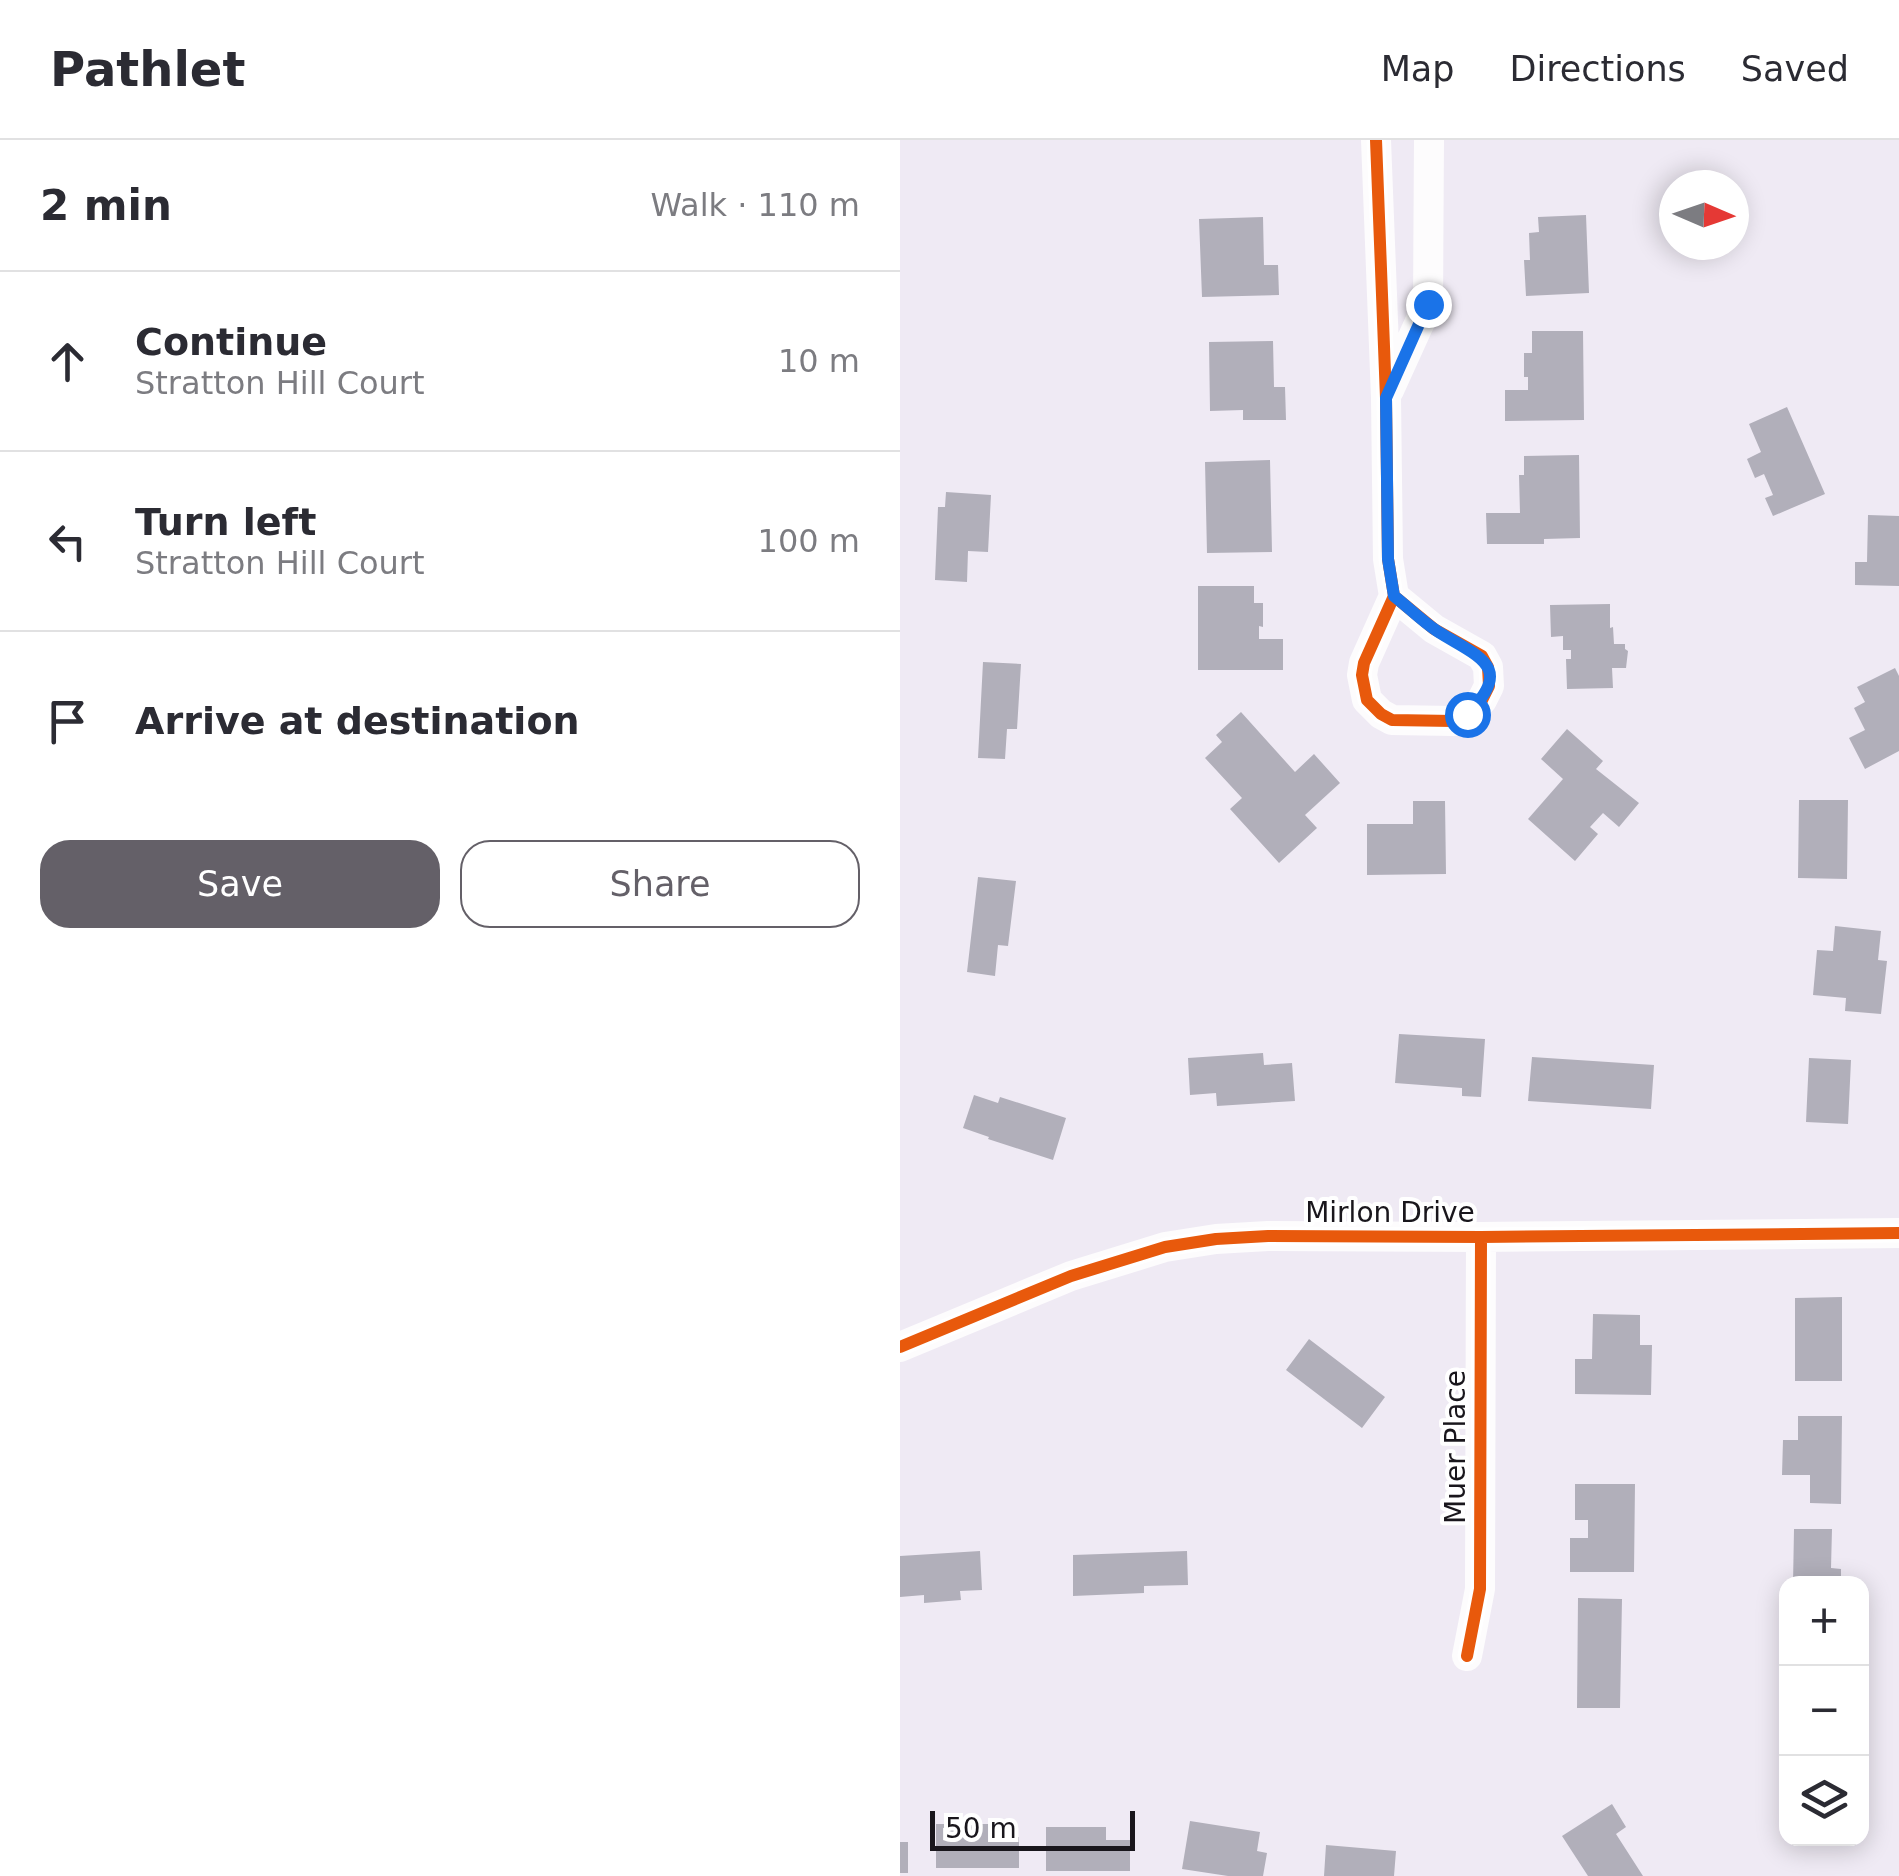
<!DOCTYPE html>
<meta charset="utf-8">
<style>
:root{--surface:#fff;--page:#f2f2f3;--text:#2b2b33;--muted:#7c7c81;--line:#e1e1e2;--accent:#646068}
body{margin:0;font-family:"DejaVu Sans",sans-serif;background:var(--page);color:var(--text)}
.controls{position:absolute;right:30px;bottom:30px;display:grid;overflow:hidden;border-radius:20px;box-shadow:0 5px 25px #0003}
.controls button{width:90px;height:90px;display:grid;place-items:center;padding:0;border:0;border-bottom:2px solid var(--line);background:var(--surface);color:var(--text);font:50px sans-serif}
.compass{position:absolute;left:759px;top:30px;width:90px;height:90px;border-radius:50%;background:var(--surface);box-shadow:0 5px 25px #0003;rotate:92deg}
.scale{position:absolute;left:30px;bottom:25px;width:205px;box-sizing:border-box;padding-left:10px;border:5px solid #19161c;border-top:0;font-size:28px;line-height:35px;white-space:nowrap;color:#19161c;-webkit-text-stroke:8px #fff;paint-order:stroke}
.stop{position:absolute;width:30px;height:30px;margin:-22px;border:8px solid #1a73e8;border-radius:50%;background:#fff}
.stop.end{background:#1a73e8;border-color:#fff;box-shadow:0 2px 10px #0008}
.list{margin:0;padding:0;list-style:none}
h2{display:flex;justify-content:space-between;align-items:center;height:130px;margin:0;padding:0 40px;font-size:42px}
h2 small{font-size:32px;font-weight:400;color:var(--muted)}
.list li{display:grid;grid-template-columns:65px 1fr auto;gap:30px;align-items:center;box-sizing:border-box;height:180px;padding:0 40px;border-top:2px solid var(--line)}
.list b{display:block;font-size:38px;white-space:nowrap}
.list p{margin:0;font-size:32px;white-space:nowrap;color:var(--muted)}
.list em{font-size:32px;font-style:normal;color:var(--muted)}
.actions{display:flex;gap:20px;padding:30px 40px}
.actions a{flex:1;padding:22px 0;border:2px solid var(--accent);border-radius:30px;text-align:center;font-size:35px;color:var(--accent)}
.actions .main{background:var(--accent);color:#fff}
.icon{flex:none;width:55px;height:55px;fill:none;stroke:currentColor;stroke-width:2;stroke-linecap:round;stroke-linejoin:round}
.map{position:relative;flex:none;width:999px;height:1736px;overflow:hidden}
header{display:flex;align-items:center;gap:60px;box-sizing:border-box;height:140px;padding:0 50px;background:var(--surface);border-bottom:2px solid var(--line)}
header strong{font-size:48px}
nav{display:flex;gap:55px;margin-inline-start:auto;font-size:35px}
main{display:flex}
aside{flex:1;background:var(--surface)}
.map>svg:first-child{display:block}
</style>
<header>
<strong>Pathlet</strong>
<nav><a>Map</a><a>Directions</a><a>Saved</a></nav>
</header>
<main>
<aside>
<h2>2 min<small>Walk · 110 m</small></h2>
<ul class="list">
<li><svg class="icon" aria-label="ahead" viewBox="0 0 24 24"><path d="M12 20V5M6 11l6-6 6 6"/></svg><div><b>Continue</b><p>Stratton Hill Court</p></div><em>10 m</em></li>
<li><svg class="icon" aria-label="left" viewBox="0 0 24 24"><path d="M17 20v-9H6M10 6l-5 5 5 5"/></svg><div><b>Turn left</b><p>Stratton Hill Court</p></div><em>100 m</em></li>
<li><svg class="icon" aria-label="arrive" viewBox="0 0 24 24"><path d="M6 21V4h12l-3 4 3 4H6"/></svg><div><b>Arrive at destination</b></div></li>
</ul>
<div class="actions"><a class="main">Save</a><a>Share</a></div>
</aside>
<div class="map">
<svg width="999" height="1736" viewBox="0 0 999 1736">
<rect width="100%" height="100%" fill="#efeaf4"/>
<path fill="#b1afba" d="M686,75L689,153L626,156L624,120H630L629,93L639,92L638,77Z
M363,77L364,125H378L379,155L302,157L299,79Z
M632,191H683L684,280L605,281V250H628V237H624V213H632Z
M373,201L374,247H385L386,280H343V270L310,271L309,202Z
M887,267L925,354L873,376L865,358L873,355L864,334L855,338L847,319L861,312L849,284Z
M679,315L680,398L644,399V404H587L586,373H620L619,335H624V316Z
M370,320L372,412L307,413L305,322Z
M46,352L91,355L88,412L68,411L67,442L35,440L38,367H45Z
M968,375L999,376V446L955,445V422H967Z
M298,446H354V463H363V487L359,486V499H383V530H298Z
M710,464V488L713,487L714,504H725V509L728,511L726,528H712L713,548L667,549L666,519H671V510H663V496L651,497L650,465Z
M83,522L121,524L117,589H107L105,619L78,618Z
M995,528L999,536V611L965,629L949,598L965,590L954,568L965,562L957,547Z
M341,572L395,632L414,614L440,643L405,675L417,688L379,723L330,669L342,658L305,618L322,602L316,595Z
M667,589L703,621L696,629L739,663L719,687L703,673L690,687L698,694L675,721L628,679L663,639L641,619Z
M899,660H948L947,739L898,738Z
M513,661H545L546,734L467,735V684H513Z
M78,737L116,741L108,806L98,805L95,836L67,832Z
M935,786L981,791L978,820L987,821L981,874L945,871L946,858L913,855L917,810L933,811Z
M499,894L585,899L581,957L562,956V948L495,943Z
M363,913L364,925L392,923L395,961L317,966L316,953L290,955L288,918Z
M632,917L754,925L751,969L628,961Z
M909,918L951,920L948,984L906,982Z
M74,955L98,963L100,957L166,978L153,1020L88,999L89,997L63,988Z
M942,1157V1241H895V1158Z
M693,1174L740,1175V1205H752L751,1255L675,1254V1219H692Z
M409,1199L485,1257L462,1288L386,1230Z
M898,1276H942L941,1364L910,1363V1335H882L883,1300H898Z
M675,1344H735L734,1432H670V1398H688V1380H675Z
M894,1389H932L931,1428L941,1429V1444H893Z
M80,1411L82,1450L60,1451L61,1460L24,1463V1455L0,1457V1416Z
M287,1411L288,1445L244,1446V1453L173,1456V1415Z
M678,1458L722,1459L720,1568H677Z
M712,1664L726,1687L716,1694L743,1736H688L662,1696Z
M290,1681L360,1692L357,1711L367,1713L363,1736H328L282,1729Z
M36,1684H95V1697H119V1728H36Z
M146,1687H206V1700H230V1731H146Z
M0,1702H8V1733H0Z
M426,1705L496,1711L494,1736H424Z"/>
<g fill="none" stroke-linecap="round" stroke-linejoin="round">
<path stroke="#fdfcfd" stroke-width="30" d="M476,0L486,258L488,419L494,456L464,523L462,535L467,560L481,574L492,580L553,581L567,574L582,560L589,546L588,527L582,516L534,489L494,456
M489,250L528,164L529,0
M0,1207L171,1136L265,1107L316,1099L368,1096L581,1097L999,1093
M567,1516L580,1449L581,1097"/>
<g stroke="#fff" stroke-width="19">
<path id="cycleway" d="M476,0L486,258L488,419L494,456L464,523L462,535L467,560L481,574L492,580L553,581L567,574L582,560L589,546L588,527L582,516L534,489L494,456
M0,1207L171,1136L265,1107L316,1099L368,1096L581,1097L999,1093
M567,1516L580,1449L581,1097"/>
</g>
<use href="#cycleway" stroke="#e8590c" stroke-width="12"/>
</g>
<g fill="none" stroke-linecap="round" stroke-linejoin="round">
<path stroke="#1a73e8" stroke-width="12" d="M528,164L486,258L488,419L494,456C508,467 522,481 537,491C576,516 617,526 567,574"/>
</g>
<g text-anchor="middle" stroke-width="8" stroke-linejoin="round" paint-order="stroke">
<g font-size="28" fill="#19161c" stroke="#fff">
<text x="490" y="1082">Mirlon Drive</text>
<text transform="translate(555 1307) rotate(-90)" y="10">Muer Place</text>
</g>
</g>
</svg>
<div class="controls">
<button>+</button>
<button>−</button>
<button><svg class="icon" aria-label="layers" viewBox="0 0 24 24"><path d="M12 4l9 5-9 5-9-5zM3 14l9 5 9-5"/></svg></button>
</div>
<svg class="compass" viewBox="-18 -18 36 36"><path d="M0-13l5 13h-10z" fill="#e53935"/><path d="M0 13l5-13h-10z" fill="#7c7c81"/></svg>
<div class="scale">50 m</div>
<div class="stop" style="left:567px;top:574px"></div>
<div class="stop end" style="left:528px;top:164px"></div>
</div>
</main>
